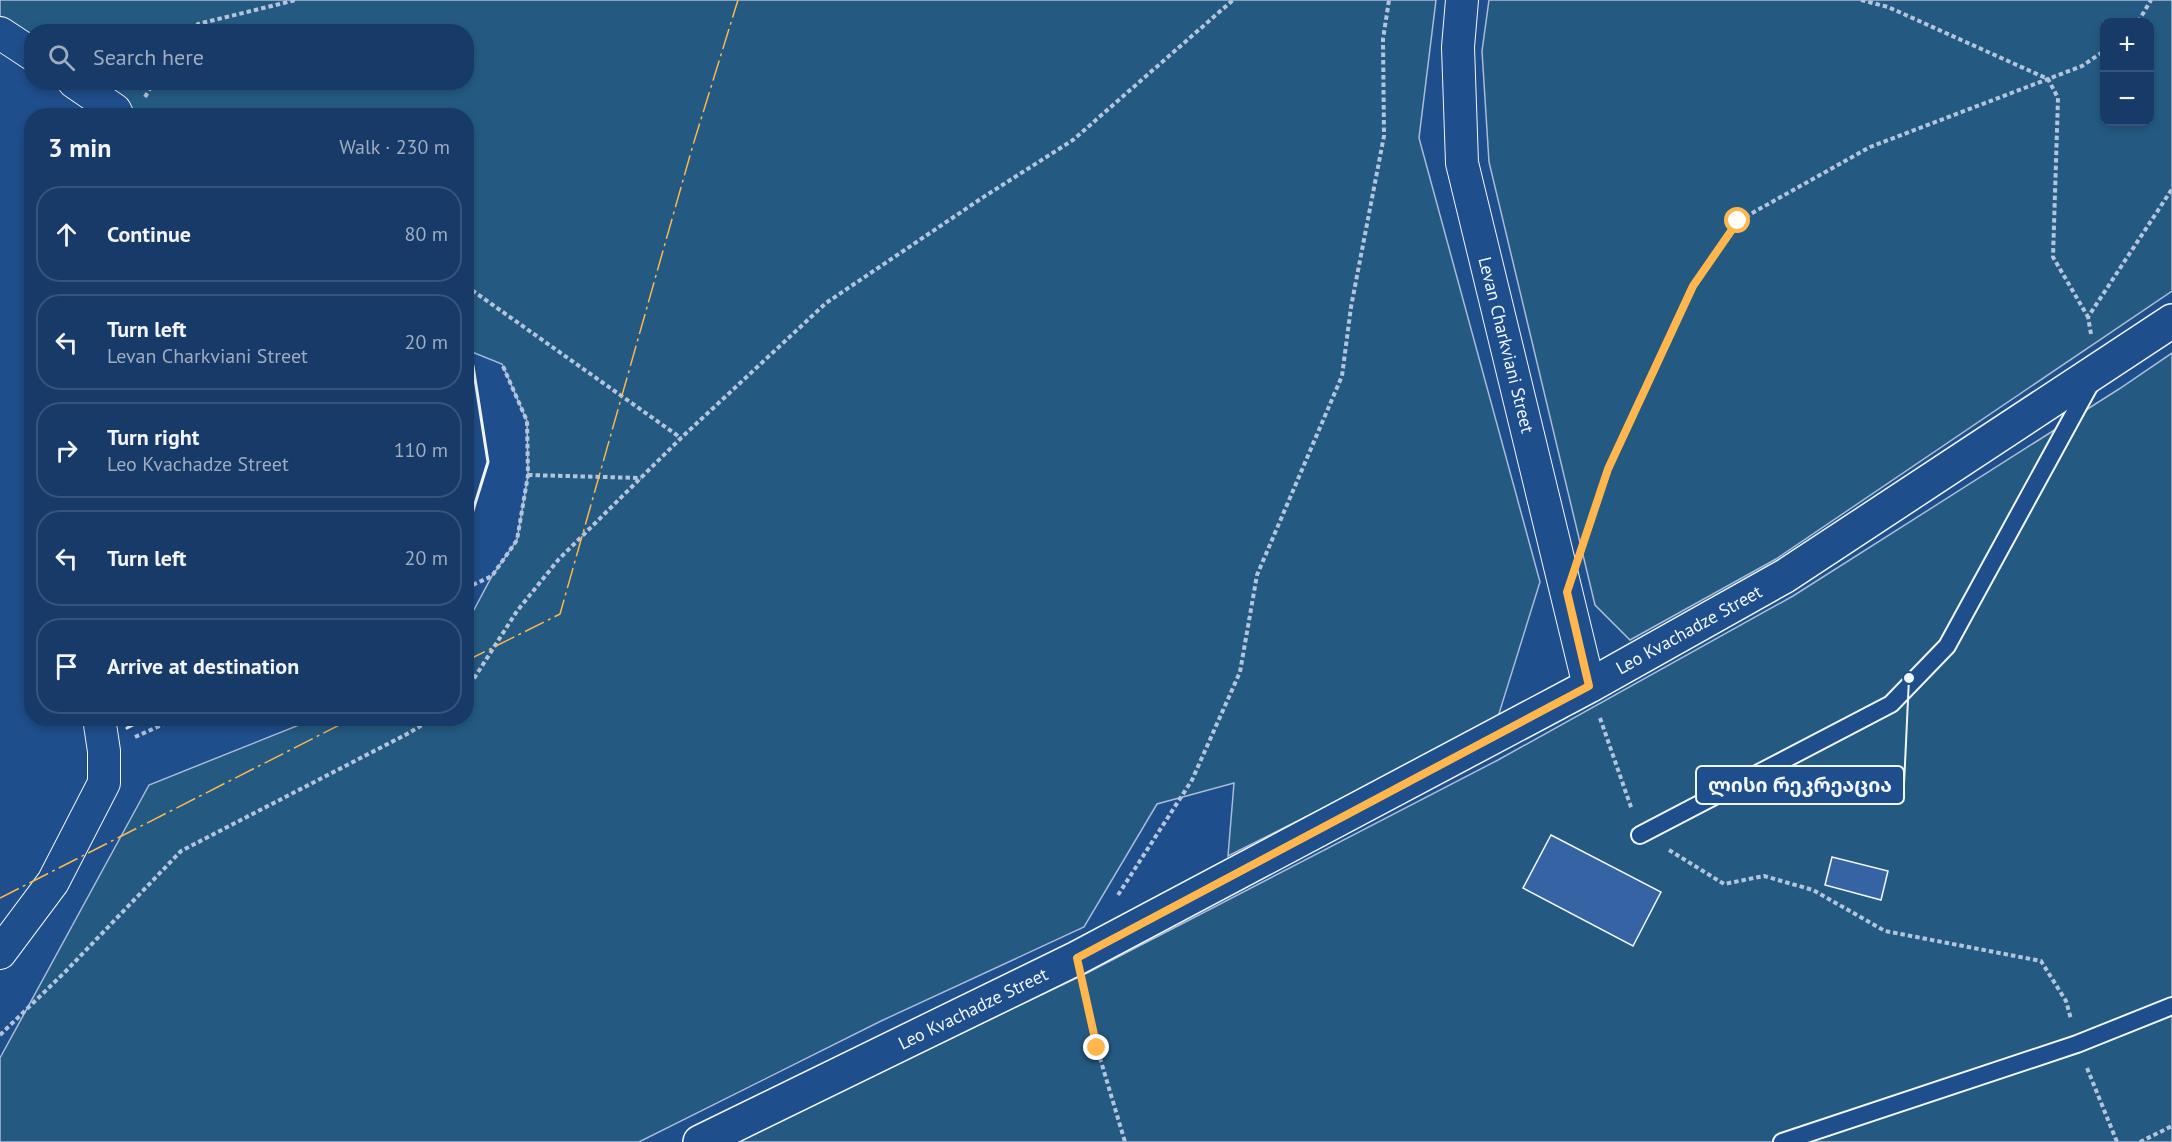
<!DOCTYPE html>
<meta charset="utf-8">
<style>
:root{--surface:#173a69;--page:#20416f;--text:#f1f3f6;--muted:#9eadc0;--line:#36547d}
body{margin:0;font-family:"PT Sans","Noto Sans Georgian",sans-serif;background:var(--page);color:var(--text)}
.controls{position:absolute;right:18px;top:18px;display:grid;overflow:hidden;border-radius:12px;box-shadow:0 3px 9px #0003}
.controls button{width:54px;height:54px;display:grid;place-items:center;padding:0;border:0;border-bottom:2px solid var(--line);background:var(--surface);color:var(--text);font:30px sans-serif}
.stop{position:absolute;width:18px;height:18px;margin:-14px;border:4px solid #ffb74d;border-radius:50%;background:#fff}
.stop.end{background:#ffb74d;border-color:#fff;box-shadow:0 2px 6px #0008}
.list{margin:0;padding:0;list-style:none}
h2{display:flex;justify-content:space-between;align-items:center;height:78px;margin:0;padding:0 24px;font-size:26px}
h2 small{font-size:20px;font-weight:400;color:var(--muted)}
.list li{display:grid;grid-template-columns:39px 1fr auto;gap:18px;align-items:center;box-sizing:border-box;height:96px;margin:0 12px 12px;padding:0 12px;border:2px solid var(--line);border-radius:24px}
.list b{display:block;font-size:22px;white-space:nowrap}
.list p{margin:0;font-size:20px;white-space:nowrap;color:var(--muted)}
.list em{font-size:20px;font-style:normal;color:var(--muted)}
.icon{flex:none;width:33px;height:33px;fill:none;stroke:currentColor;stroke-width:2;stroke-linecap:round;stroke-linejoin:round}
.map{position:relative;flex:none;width:2172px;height:1142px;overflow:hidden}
.search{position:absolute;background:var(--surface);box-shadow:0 3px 9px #0003;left:24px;top:24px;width:450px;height:66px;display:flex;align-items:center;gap:15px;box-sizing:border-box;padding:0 21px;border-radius:24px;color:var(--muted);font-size:22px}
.panel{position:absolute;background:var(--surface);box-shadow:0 3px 9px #0003;left:24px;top:108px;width:450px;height:618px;border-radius:24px}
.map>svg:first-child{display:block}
</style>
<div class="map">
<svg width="2172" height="1142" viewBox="0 0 2172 1142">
<rect width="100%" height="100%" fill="#1f4e8c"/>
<path fill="#245a82" stroke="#a8bbd7" stroke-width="1.5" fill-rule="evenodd" d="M0,0H1436L1419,138L1540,582L1497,720L1228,856L1234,783L1157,804L1084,927L881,1021L639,1142H0V1058L149,785L314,719L466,718L467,623L492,576L517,540L528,475L527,421L502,364L467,350L466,116L118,115L74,83L466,82V32H32L31,54L0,33Z
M1489,0H2172V291L1776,559L1630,640L1595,605L1489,162L1482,51ZM2104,22H2150V122H2104Z
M2172,353V1142H736L1087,973L1498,760L1793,596L2119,389Z"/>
<path fill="#3563a3" stroke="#f2f6ff" stroke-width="1.5" d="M1551,835L1661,892L1633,946L1523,888Z
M1832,857L1888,871L1881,900L1825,885Z"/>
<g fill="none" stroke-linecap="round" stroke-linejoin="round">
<g stroke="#f2f6ff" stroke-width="20">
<path id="lane" d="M1640,835L1891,704L1947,646L2092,381
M1782,1142L2077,1044L2172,1006"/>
</g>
<g stroke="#f2f6ff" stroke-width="34">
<path id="street" d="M1462,0L1458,47L1462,163L1589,686
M0,33L32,54
M74,82L115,110L118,116
M0,953L53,882L104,783V751L99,718"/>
</g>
<g stroke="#f2f6ff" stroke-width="36">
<path id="secondary" d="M700,1142L1077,958L1589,686L1785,576L2172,321"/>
</g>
<path stroke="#b3c4dc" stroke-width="4" stroke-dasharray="4.5 3" stroke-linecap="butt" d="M1861,0L1888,7L2048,79L2058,98L2053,257L2088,317
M2138,22L2151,0
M192,32L198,24L296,0
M145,97L154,82
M466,286L681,438
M2091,334L2088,317L2172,189
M528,475L641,478
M1588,529L1608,469L1693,286L1738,221L1870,147L2082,66L2104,51
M466,588L492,576L517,540L528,475L527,421L502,364
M466,691L517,611L559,559L681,438L826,303L982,198L1073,140L1233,0
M1600,718L1632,810
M135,737L177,718
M1669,850L1724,884L1764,876L1813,890L1885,931L2041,961L2066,1001L2071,1019
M1118,895L1192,780L1240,672L1257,575L1342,376L1351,307L1384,136L1383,39L1389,0
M1085,992L1097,1048L1125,1142
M0,1035L66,971L181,851L407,734L434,718
M2087,1068L2117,1142
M2140,1142L2172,1126"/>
<use href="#lane" stroke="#1f4e8c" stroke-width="16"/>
<use href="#street" stroke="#1f4e8c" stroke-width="32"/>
<use href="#secondary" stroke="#1f4e8c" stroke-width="33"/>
<path stroke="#f2f6ff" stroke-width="3" d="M466,363L473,366L488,462L466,533
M127,728L147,718"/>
<path stroke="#ffb74d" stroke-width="1.5" stroke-dasharray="21 4.5 3 4.5" stroke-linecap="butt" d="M466,661L560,614L693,145L738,0
M0,898L353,718"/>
</g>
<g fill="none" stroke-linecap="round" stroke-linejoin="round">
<path stroke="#ffb74d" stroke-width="8" d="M1097,1048L1077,958L1589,686L1567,592L1608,469L1693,286L1738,221"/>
</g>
<g text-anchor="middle" stroke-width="4.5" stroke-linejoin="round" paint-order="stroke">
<g font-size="18" fill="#f2f6ff" stroke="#1f4e8c">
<text transform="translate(1506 345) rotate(76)" y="6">Levan Charkviani Street</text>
<text transform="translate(1689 630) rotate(-29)" y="6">Leo Kvachadze Street</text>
<text transform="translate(973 1009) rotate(-26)" y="6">Leo Kvachadze Street</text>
</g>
</g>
<path fill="none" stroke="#f2f6ff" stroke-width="2" d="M1909 678L1904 785"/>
<circle fill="#f2f6ff" stroke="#1f4e8c" stroke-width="2" cx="1909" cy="678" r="6"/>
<rect fill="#1f4e8c" stroke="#f2f6ff" stroke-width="2" x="1696" y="766" width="208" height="38" rx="6"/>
<g font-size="20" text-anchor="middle" font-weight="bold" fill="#f2f6ff">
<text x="1800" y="792">ლისი რეკრეაცია</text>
</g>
</svg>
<div class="controls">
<button>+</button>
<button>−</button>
</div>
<div class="stop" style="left:1738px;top:221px"></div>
<div class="stop end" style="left:1097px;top:1048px"></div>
<div class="search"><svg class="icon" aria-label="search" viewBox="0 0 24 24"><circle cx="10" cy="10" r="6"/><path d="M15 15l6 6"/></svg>Search here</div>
<section class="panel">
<h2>3 min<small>Walk · 230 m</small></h2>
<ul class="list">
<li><svg class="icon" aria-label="ahead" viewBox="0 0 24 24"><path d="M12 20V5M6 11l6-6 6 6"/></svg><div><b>Continue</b></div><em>80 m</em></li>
<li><svg class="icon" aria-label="left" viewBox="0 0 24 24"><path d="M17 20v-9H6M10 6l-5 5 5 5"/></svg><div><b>Turn left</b><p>Levan Charkviani Street</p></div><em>20 m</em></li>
<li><svg class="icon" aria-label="right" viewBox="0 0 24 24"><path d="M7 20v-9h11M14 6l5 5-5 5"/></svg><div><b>Turn right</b><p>Leo Kvachadze Street</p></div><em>110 m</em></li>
<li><svg class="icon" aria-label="left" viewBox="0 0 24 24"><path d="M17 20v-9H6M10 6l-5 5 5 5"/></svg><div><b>Turn left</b></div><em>20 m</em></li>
<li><svg class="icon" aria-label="arrive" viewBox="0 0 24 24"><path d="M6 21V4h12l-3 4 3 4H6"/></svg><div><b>Arrive at destination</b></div></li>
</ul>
</section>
</div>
